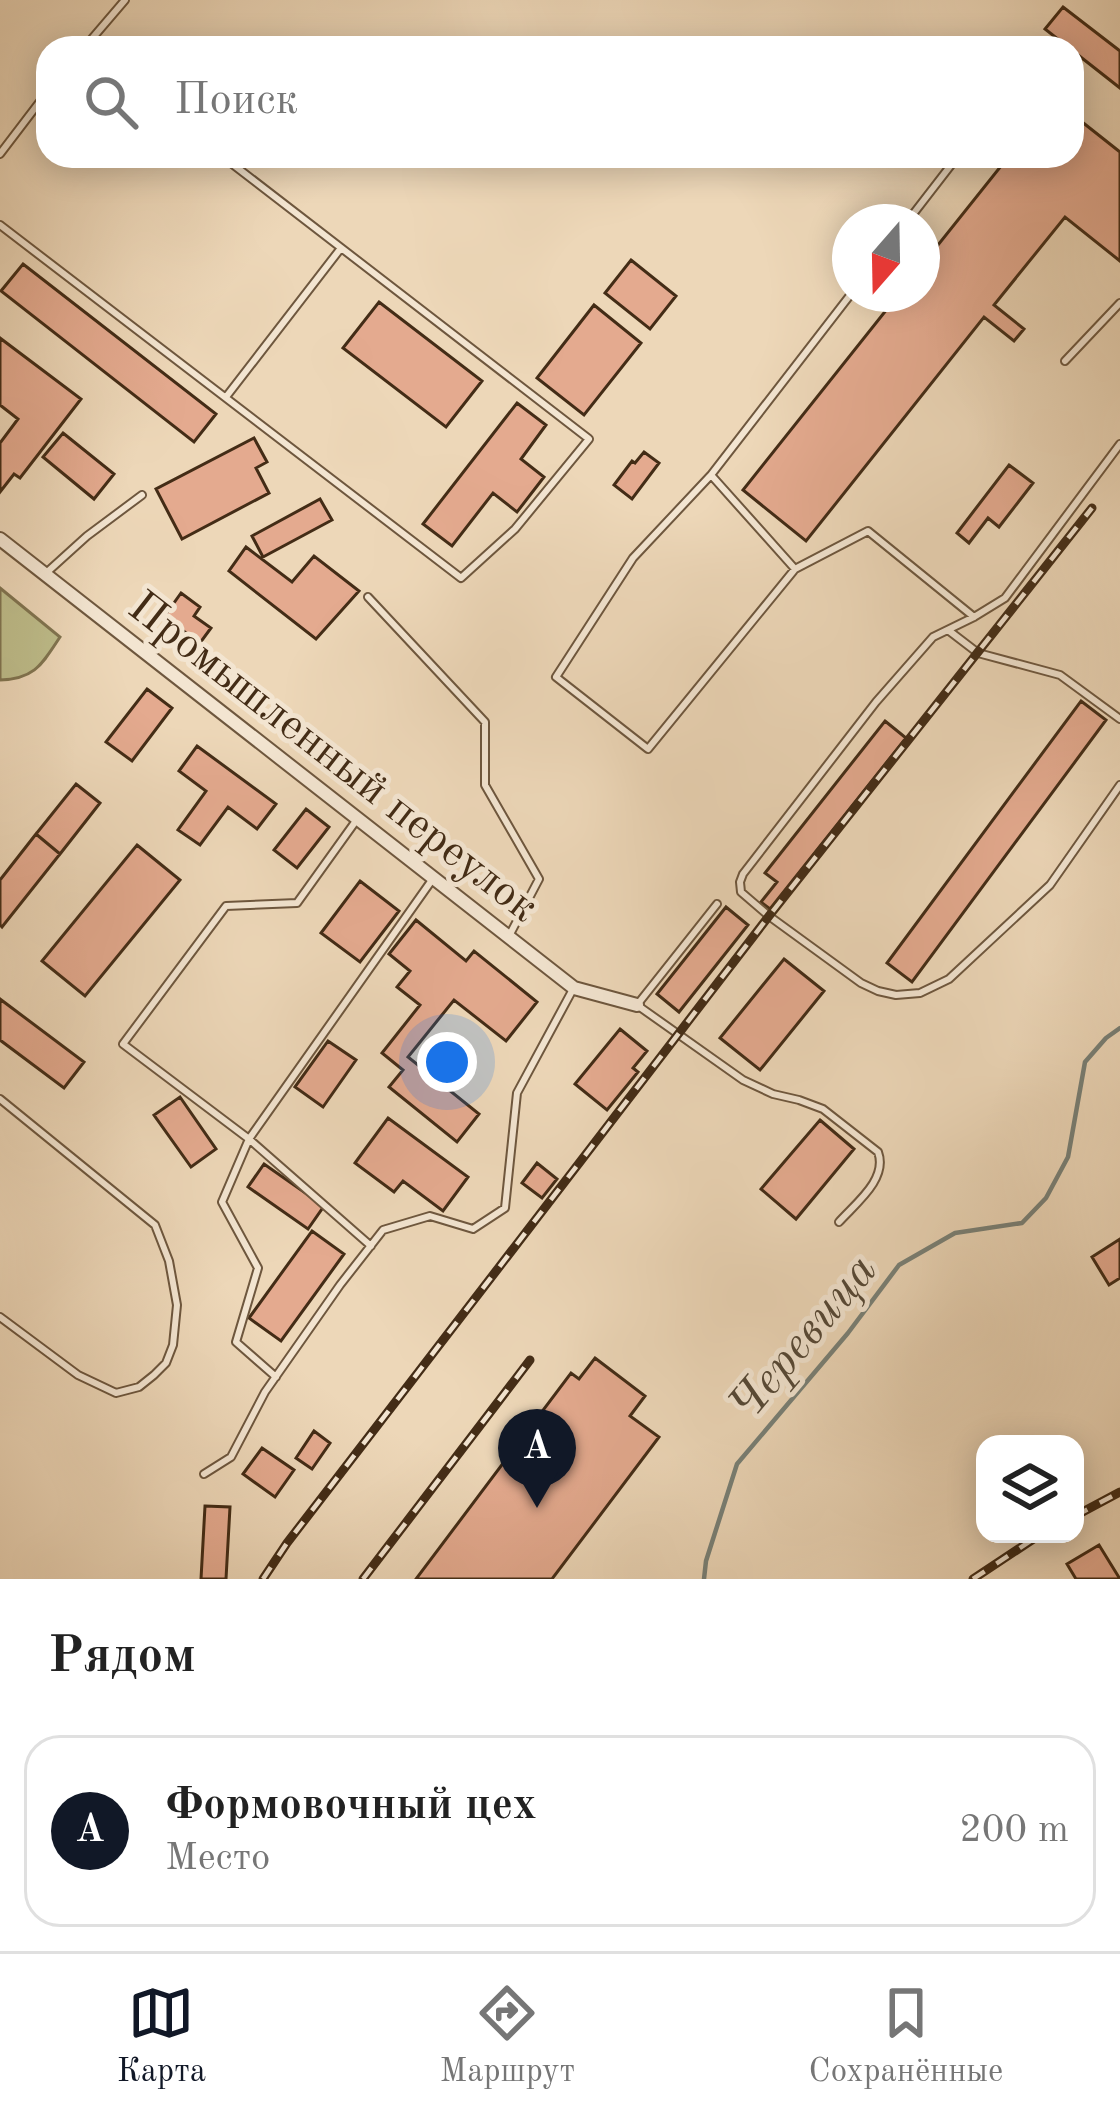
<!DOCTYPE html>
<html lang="ru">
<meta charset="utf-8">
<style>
:root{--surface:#fff;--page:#f6f6f6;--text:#222;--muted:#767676;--line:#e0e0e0;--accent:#111827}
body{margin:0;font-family:"Old Standard TT",serif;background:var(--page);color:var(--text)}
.controls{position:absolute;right:36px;bottom:36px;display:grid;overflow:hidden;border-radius:24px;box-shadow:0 6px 30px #0003}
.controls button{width:108px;height:108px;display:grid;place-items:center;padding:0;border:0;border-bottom:3px solid var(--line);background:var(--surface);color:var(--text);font:60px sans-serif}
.compass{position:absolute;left:832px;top:204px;width:108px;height:108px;border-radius:50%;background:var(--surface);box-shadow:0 6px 30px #0003;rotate:200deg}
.you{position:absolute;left:447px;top:1062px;width:42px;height:42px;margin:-30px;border:9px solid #fff;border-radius:50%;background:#1a73e8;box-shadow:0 0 0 18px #1a73e833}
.badge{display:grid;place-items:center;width:78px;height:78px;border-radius:50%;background:var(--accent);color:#fff;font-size:39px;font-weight:700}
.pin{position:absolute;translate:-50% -99px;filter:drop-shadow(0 3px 6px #0008)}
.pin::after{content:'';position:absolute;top:63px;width:42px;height:36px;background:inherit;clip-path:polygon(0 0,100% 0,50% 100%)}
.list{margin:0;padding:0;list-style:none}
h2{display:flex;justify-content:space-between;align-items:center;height:156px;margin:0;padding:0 48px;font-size:51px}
h2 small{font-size:39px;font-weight:400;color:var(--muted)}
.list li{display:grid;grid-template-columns:78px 1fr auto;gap:36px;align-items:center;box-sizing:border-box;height:192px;margin:0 24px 24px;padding:0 24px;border:3px solid var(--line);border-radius:36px}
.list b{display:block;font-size:45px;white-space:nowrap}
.list p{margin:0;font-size:39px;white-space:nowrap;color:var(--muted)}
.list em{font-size:39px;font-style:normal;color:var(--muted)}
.icon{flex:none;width:66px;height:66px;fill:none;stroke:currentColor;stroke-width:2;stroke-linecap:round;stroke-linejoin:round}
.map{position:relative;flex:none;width:1120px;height:1579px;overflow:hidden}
.search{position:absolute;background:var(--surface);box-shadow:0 6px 30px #0003;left:36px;right:36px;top:36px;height:132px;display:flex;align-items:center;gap:30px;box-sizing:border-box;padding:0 42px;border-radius:36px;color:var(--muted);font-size:45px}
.sheet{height:372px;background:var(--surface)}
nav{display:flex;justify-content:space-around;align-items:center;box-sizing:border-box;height:168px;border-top:3px solid var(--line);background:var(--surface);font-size:33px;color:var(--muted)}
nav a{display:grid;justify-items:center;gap:6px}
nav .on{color:var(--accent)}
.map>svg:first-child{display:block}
</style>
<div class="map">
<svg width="1120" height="1579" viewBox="0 0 1120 1579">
<rect width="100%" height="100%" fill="#edd7b8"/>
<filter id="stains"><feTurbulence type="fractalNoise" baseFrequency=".00167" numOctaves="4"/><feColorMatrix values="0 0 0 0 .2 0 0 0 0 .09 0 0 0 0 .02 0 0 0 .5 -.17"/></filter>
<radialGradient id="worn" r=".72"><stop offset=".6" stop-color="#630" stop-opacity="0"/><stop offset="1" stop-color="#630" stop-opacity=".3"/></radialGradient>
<path fill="#bebd8b" stroke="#807450" stroke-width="3" d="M0,588L60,637C42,664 35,679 0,680Z"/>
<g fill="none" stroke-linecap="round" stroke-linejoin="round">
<path stroke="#788077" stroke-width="4.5" d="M704,1579L706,1561L737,1464L848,1333L899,1265L955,1233L1022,1223L1046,1198L1068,1157L1085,1062L1106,1038L1120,1028"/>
</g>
<path fill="#e4aa8f" stroke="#432c16" stroke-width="3" d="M1063,7L1120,51V88L1045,29Z
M1072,114L1120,152V261L1065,217L994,305L1024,329L1014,341L984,317L806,541L743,490L899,294H922V265L1009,156H1072Z
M631,260L676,296L650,329L605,293Z
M23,264L216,414L194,442L1,291Z
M379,302L482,381L446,427L343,348Z
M594,305L641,343L584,415L537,378Z
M0,338L81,399L20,478L14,474L0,492V443L18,419L0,405Z
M517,403L546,425L521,459L544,477L517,512L493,493L452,546L423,524Z
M63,433L114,474L94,499L43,457Z
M254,438L267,462L256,468L269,493L182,539L156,489Z
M644,452L659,463L632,499L614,485L632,461L635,463Z
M1009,465L1033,483L999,527L988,518L969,543L957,533Z
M320,499L332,520L263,557L252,536Z
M246,547L292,582L314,556L359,591L316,639L229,571Z
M181,593L200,607L194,616L211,628L200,643L164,617Z
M147,689L172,708L132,761L106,742Z
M1081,701L1106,720L912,982L887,963Z
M885,721L906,738L770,909L761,902L777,882L765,873Z
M197,746L276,804L257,829L228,807L200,845L178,830L206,791L179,771Z
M76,784L100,803L60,854L36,834Z
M306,809L329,827L297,868L274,850Z
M36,834L60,854L2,927L0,925V880Z
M137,845L180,880L85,996L42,961Z
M360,881L399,911L360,962L321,933Z
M726,907L748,925L679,1012L657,994Z
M416,920L466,961L474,951L537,1002L506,1041L454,1000L408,1057L479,1114L457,1142L389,1087L403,1070L382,1053L420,1005L397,987L410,971L389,954Z
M784,959L824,991L760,1070L720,1038Z
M0,999L84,1062L64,1088L0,1040Z
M620,1029L647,1051L633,1068L638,1072L607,1110L575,1084Z
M328,1041L356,1060L323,1107L295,1087Z
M180,1097L216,1149L191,1167L154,1115Z
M388,1118L468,1177L443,1211L403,1181L394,1192L355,1163Z
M820,1120L854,1149L796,1219L761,1189Z
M537,1163L557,1179L542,1198L522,1183Z
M264,1164L324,1206L308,1229L248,1187Z
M312,1231L344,1254L281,1341L249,1318Z
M1120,1239V1278L1109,1285L1092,1257Z
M595,1358L645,1396L630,1416L659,1437L552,1579H416L571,1373L579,1379Z
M314,1431L330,1443L312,1469L296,1458Z
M262,1448L294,1470L275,1497L243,1474Z
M205,1506L230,1507L226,1579H201Z
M1099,1545L1120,1579H1076L1067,1564Z"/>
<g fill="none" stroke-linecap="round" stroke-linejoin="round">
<g stroke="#6e573e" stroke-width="10">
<path id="service" d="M84,48L125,0
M0,154L48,91
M907,222L958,156
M0,225L461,578L515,529L589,439L222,156
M851,294L711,475L795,569L868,531L974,617
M1065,361L1120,303
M226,397L341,248
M1120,444L1005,598L974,617L933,637L876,702L743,874L740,882L741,892L769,916L861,983L878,991L896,995L920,993L949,979L1050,885L1120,785
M711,475L633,558L556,677L648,749L795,569
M45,574L87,536L142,495
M368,597L485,722V785L539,879L509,936
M948,630L978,653L1060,675L1120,719
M358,818L297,903L226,906L123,1044L249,1139L371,1246
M717,904L637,1005L743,1080L773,1094L799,1100L823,1109L878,1152C888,1179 856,1203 839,1222
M0,1099L155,1225L169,1261L177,1305L173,1345L166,1363L154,1375L139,1387L116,1393L78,1375L0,1317
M276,1377L236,1342L258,1268L222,1202L249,1139L432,880
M204,1474L231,1457L265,1392L340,1285L383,1230L430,1216L473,1229L505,1208L517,1093L572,991"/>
</g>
<g stroke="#6e573e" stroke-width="16">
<path id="minor" d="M0,539L574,988L637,1005"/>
</g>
<use href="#service" stroke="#f3e5d1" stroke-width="6"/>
<use href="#minor" stroke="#f3e5d1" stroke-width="12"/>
<g stroke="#432c16" stroke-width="9">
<path id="rail" d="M1075,1516L1120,1492
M263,1579L287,1543L769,916L1092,508
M363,1579L530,1360
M973,1579L1041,1534"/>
</g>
<use href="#rail" stroke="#f3e5d1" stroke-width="4.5" stroke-dasharray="14" stroke-linecap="butt"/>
</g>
<g text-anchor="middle" stroke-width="10" stroke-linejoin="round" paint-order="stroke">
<g font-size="45" fill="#432c16" stroke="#f3e5d1">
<text transform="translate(335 755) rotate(38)" y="16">Промышленный переулок</text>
</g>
<g font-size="48" font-style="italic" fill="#554836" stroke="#f3e5d1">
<text transform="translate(801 1336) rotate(-50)" y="17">Черевица</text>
</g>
</g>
<rect width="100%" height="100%" filter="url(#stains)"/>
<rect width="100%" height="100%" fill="url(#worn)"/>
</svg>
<div class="controls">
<button><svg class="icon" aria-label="layers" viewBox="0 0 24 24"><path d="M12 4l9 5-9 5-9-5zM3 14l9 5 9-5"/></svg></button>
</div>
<svg class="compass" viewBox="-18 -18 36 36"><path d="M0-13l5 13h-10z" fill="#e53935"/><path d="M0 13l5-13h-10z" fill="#767676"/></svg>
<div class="you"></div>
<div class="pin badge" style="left:537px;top:1508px">A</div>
<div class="search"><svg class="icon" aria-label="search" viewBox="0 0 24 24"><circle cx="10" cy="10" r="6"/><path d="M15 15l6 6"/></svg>Поиск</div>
</div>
<section class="sheet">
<h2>Рядом<small></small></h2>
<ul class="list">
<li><span class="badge">A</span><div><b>Формовочный цех</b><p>Место</p></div><em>200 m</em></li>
</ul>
</section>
<nav>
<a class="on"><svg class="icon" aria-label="map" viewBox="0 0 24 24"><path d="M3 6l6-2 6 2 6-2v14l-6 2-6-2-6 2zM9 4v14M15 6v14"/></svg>Карта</a>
<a><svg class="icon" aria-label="directions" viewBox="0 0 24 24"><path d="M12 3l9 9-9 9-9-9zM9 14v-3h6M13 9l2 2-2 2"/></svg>Маршрут</a>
<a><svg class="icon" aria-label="saved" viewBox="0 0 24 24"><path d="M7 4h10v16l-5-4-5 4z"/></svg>Сохранённые</a>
</nav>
